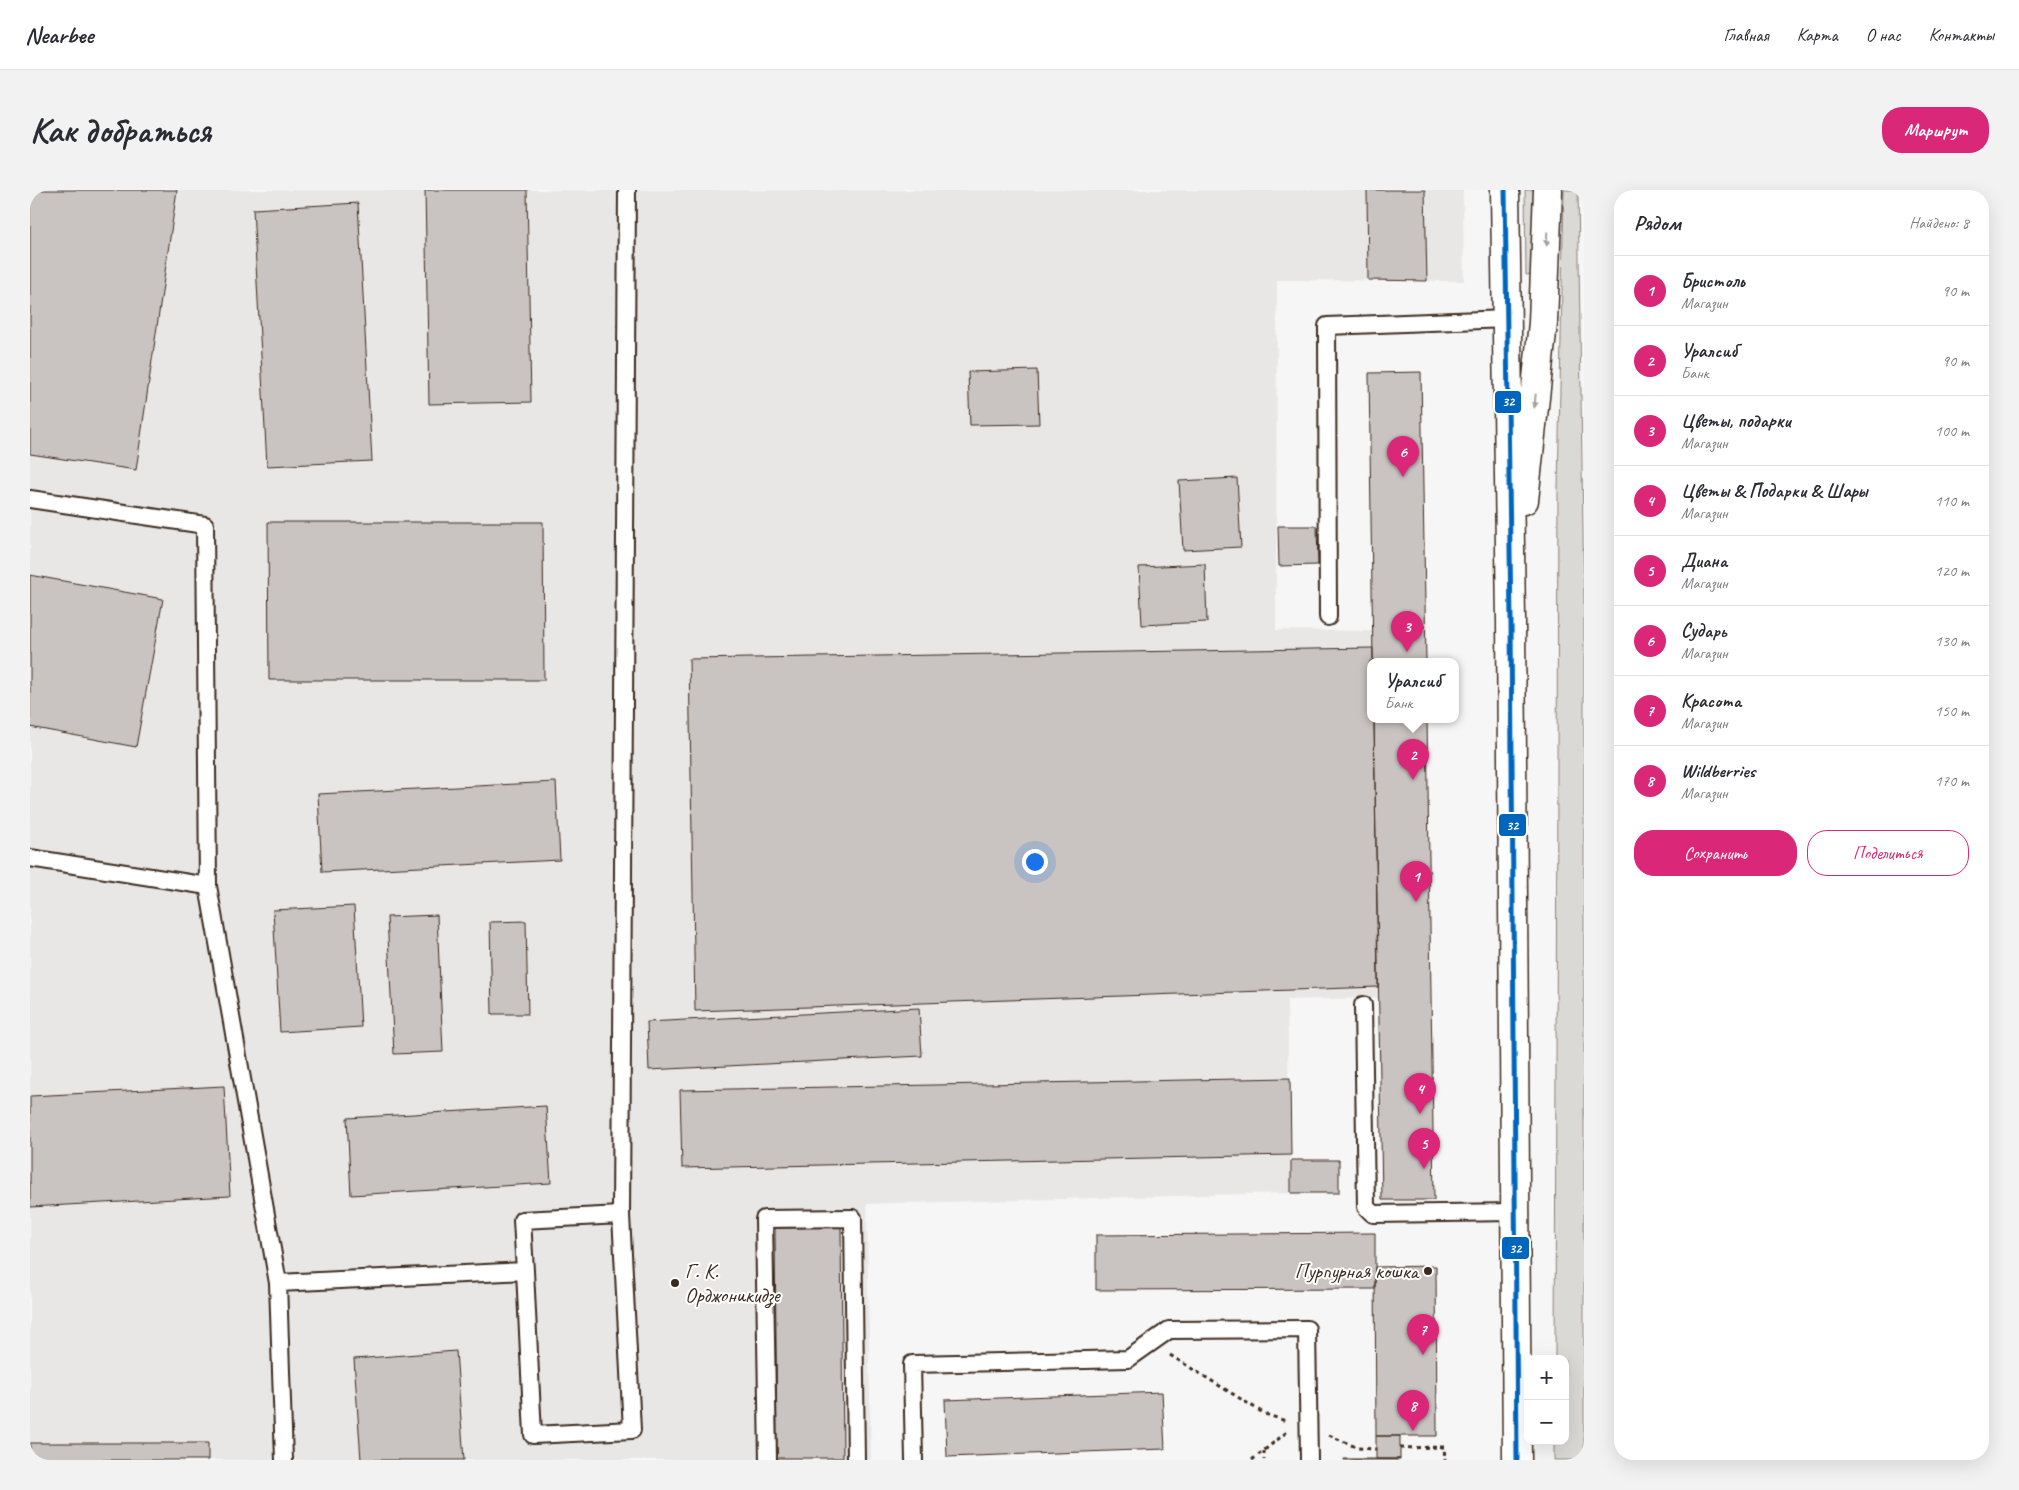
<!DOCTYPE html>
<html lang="ru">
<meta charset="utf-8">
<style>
:root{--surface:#fff;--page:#f2f2f3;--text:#2b2b33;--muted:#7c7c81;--line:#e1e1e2;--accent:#db2777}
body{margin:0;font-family:Caveat,sans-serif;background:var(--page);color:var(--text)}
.controls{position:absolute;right:15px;bottom:15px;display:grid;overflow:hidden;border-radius:10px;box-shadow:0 5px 20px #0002}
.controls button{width:45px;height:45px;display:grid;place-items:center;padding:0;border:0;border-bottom:1px solid var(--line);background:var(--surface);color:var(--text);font:25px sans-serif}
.you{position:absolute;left:1004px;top:671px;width:18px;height:18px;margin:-12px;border:4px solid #fff;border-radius:50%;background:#1a73e8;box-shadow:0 0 0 8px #1a73e833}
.badge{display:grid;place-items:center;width:32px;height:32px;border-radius:50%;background:var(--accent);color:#fff;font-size:16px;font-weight:700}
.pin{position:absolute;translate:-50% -41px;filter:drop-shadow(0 1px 2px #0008)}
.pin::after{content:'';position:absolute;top:26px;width:18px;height:15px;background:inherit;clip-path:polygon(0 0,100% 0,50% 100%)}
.popup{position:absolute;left:1337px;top:468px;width:92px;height:65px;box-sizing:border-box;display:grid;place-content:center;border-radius:10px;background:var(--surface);filter:drop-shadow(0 1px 4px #0005);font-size:16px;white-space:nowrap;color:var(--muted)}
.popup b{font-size:19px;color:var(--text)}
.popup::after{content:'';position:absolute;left:50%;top:100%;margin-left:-10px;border:10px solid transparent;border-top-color:var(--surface)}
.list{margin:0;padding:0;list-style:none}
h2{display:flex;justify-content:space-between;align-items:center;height:65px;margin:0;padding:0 20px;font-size:21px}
h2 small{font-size:16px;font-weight:400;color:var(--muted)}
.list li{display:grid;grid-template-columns:32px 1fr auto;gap:15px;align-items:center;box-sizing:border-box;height:70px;padding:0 20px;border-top:1px solid var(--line)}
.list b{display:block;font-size:19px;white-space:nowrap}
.list p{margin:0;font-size:16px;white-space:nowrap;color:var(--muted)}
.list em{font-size:16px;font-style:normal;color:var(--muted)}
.actions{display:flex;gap:10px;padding:15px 20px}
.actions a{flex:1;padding:11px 0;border:1px solid var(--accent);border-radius:20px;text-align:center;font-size:18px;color:var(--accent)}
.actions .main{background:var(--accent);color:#fff}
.map{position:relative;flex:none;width:1554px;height:1270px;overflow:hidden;border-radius:20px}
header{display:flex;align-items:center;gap:30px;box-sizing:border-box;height:70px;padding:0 25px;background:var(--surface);border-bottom:1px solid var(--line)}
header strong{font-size:24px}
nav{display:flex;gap:28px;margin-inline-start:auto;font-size:18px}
.intro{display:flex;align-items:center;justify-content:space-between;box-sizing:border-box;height:120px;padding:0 30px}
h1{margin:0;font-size:35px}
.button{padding:12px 22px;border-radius:20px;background:var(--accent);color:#fff;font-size:18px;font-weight:700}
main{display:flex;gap:30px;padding:0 30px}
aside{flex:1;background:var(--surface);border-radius:20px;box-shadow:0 5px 20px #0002}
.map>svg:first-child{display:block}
</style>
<header>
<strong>Nearbee</strong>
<nav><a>Главная</a><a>Карта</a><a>О нас</a><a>Контакты</a></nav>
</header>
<div class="intro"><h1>Как добраться</h1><a class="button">Маршрут</a></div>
<main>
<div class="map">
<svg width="1554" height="1270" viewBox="0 0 1554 1270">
<rect width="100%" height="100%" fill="#f7f6f6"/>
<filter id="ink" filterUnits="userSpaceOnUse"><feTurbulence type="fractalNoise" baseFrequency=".02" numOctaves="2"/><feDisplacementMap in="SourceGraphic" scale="10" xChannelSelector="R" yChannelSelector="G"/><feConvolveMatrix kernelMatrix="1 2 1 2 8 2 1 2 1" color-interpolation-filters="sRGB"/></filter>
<g filter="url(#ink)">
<path fill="#e9e7e6" d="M0,0H1433L1434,91L1247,90L1246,440L1343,441L1340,529H1344L1349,808L1257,810L1261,1003L837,1014L841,1270H0Z"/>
<path fill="#dbd9d6" stroke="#8b827a" d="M1495,0H1505L1503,84L1496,85Z
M1534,0H1548L1554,411V1270H1524V1251H1535V1169H1525L1528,298Z"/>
<path fill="#c9c3c1" stroke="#3b2a1e" d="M0,0H147L106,280L0,264Z
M395,0H497L501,212L399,214Z
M1337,0H1395L1397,91L1338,90Z
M328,13L342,271L237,276L223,19Z
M1007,180L1009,234L940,235L938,182Z
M1391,182L1396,471H1343L1339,183Z
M1207,288L1211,357L1153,360L1149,291Z
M238,332H513L514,490H239Z
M1248,336H1287L1288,375L1249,376Z
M1175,374L1177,432L1112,435L1109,377Z
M0,385L133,409L106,557L0,537Z
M1343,458V471H1340V529H1344L1348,797L665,821L659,469Z
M1344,529H1397L1404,1010H1352Z
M526,592L530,670L292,682L288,604Z
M324,716L331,837L250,842L243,720Z
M407,725L413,862L364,864L357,727Z
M496,731L498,824H462L460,732Z
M889,818L892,866L619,880L617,832Z
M1260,888L1261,965L652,978L650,900Z
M194,896L200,1006L0,1017V906Z
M516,916L521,993L321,1005L317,928Z
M1261,970H1309V1003H1261Z
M811,1037L813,1268H747L745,1038Z
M1345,1043V1099L1066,1100V1045Z
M1406,1076L1407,1246H1346L1345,1077Z
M426,1161L434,1270H331L324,1169Z
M1132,1202L1135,1259L917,1267L915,1210Z
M1346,1246H1370V1269H1346Z
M0,1253H178V1270H0Z
M1314,1269H1370V1270H1314Z"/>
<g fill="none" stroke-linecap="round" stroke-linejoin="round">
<g stroke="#3b2a1e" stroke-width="20">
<path id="service" d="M0,309L175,335L178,696L0,668
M1298,427L1297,136L1477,129
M178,696L248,1093L254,1270
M1333,815L1336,1017L1343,1024L1485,1022
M591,1025L597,0
M248,1093L495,1081L492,1030L591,1025L602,1240L503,1245L495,1081
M738,1270L734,1029L823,1028L826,1270
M884,1270L882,1174L1098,1169L1139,1140L1277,1139L1279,1270"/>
</g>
<g stroke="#3b2a1e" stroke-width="31">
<path id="secondary" d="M1475,0L1481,430L1487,1270
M1494,310L1513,133L1518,0"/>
</g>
<path stroke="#3b2a1e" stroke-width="3" stroke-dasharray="4 4" stroke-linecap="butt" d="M1140,1165L1235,1224L1256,1231
M1299,1245L1328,1258L1346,1259
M1370,1258L1414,1257L1415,1270
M1234,1261V1270
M1222,1270L1257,1242"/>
<use href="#service" stroke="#fff" stroke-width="16"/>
<use href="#secondary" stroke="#fff" stroke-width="28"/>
<g stroke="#fff" stroke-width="9">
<path id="bus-1" d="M1475,0L1481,430L1487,1270"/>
</g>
<use href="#bus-1" stroke="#0065bd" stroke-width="5"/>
</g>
<defs><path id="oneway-solid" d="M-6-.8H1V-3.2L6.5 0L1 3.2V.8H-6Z" transform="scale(1.25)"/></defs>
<g fill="#a79f9a">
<use href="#oneway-solid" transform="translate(1517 49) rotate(92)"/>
<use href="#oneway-solid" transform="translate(1505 211) rotate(96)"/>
</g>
</g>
<g fill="#3b2a1e" stroke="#fff" stroke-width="2">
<circle cx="1398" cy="1081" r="5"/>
<circle cx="645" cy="1093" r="5"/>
</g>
<g text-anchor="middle" stroke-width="4" stroke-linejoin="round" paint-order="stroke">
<g font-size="21" fill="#3b2a1e" stroke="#fff" text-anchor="start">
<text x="655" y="1088">Г. К.<tspan x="655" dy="24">Орджоникидзе</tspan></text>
<text x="1388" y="1088" text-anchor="end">Пурпурная кошка</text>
</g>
</g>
<g stroke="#fff" stroke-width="2">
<rect x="1464" y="200" width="28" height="24" rx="5" fill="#0065bd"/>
<rect x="1468" y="623" width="29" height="24" rx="5" fill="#0065bd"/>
<rect x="1471" y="1046" width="29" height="24" rx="5" fill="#0065bd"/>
</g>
<g font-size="14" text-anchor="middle" font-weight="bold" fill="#fff">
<text x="1478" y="216">32</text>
<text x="1482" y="640">32</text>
<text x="1485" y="1063">32</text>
</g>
</svg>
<div class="controls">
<button>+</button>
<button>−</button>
</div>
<div class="you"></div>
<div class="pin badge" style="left:1386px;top:712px">1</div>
<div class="pin badge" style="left:1383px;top:590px">2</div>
<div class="popup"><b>Уралсиб</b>Банк</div>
<div class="pin badge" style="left:1377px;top:462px">3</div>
<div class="pin badge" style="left:1390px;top:924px">4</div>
<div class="pin badge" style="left:1394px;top:979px">5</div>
<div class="pin badge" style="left:1373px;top:287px">6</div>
<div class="pin badge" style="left:1393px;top:1165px">7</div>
<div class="pin badge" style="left:1383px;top:1241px">8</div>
</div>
<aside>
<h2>Рядом<small>Найдено: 8</small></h2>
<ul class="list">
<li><span class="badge">1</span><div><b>Бристоль</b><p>Магазин</p></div><em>90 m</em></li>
<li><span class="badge">2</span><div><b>Уралсиб</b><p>Банк</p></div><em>90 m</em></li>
<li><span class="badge">3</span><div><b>Цветы, подарки</b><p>Магазин</p></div><em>100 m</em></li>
<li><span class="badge">4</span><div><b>Цветы &amp; Подарки &amp; Шары</b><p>Магазин</p></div><em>110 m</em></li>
<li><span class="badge">5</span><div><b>Диана</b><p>Магазин</p></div><em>120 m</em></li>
<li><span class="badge">6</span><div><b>Сударь</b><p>Магазин</p></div><em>130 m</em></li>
<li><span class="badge">7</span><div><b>Красота</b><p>Магазин</p></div><em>150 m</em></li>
<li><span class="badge">8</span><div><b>Wildberries</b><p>Магазин</p></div><em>170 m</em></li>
</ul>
<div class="actions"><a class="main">Сохранить</a><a>Поделиться</a></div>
</aside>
</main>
